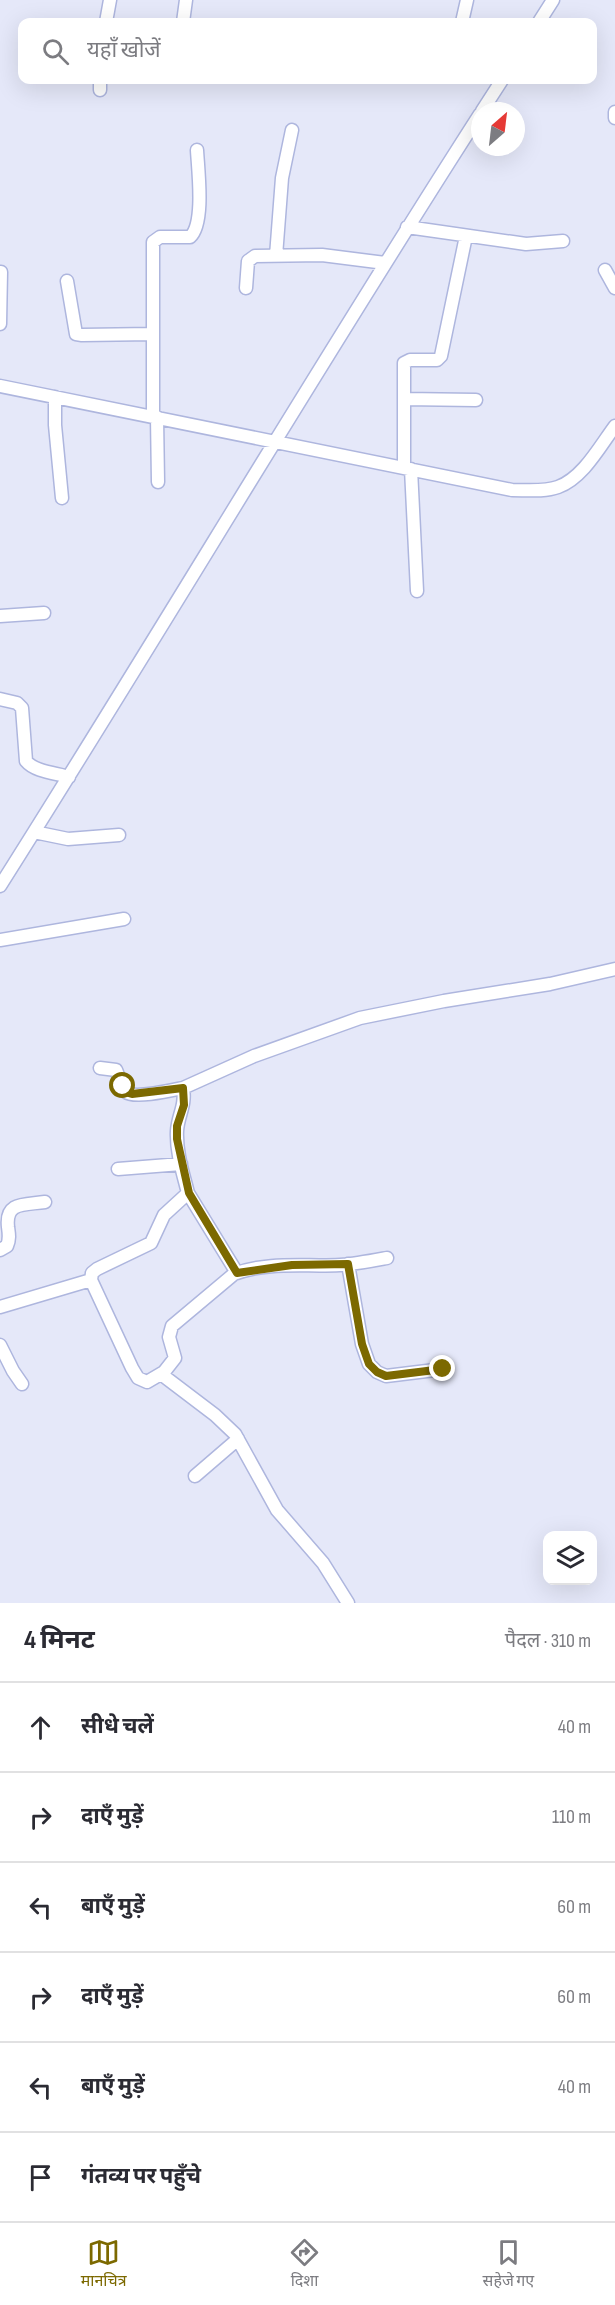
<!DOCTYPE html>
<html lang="hi">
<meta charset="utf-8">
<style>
:root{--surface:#fff;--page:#f2f2f3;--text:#2b2b33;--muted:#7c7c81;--line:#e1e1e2;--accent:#7c6900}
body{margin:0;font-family:"Sofia Sans Condensed","Noto Sans Devanagari",sans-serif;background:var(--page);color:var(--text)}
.controls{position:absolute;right:18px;bottom:18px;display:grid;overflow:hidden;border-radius:12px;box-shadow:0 6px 24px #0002}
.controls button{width:54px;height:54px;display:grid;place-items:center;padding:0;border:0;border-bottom:2px solid var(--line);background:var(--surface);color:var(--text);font:30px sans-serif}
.compass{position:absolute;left:471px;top:102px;width:54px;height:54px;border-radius:50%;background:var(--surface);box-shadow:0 6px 24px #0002;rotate:28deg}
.stop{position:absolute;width:18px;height:18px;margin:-14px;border:4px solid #7c6900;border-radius:50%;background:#fff}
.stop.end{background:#7c6900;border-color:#fff;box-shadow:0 2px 6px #0008}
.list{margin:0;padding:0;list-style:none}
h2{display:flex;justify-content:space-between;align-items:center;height:78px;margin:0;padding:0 24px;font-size:26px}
h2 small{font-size:20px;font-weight:400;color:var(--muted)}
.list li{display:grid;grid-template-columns:39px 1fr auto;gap:18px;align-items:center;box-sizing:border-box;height:90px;padding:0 24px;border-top:2px solid var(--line)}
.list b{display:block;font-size:22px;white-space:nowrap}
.list em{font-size:20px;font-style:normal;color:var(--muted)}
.icon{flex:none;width:33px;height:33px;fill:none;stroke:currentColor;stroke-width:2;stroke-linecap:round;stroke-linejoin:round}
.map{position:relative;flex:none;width:615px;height:1603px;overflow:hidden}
.search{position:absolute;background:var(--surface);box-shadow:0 6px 24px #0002;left:18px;right:18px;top:18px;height:66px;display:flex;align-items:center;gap:15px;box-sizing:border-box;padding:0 21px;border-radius:12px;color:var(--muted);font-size:22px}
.sheet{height:618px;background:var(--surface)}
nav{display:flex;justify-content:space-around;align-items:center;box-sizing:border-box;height:84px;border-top:2px solid var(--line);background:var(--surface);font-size:16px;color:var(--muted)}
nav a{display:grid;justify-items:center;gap:3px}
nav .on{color:var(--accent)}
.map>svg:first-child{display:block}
</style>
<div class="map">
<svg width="615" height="1603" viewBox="0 0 615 1603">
<rect width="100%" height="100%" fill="#e5e8f9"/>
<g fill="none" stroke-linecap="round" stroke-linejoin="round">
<g stroke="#aeb6de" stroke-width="15">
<path id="minor" d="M106,22L110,0
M183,22L186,0
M462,22L467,0
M539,22L553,0
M100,80V90
M482,111L502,80
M615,112V118
M407,227L526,244L563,241
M276,256L282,178L292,130
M605,270L615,288
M67,281L76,334L82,335L152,334
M246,288L248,261L255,256L322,255L385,263
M0,324L1,272
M0,386L512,490C527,490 544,492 558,487C583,478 600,446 615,426
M55,397V425L62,498
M404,399L476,400
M153,417V242L160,237H190C205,224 198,170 197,150
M157,417L158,482
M404,467V363L410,360H437L441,356L466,236
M411,469L417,591
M0,616L44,613
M0,699L17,703L22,708L26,761C35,772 56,773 69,777
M34,832L68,839L119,835
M0,886C162,630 316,369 480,114
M0,940L124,919
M100,1068L116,1070C119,1076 121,1088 126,1092C134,1099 173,1090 183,1088
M118,1169L181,1164
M188,1193L237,1273
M0,1250L7,1246C10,1239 9,1234 8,1227C5,1201 25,1205 45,1202
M348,1264L362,1344L369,1364L377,1372L386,1376L443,1369
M91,1280L132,1368L138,1378L147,1382L164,1372L175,1358L169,1337L172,1326L234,1274C268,1261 306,1267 340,1265C356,1264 371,1261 387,1258
M0,1307L91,1280L92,1273L97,1269L151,1243L164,1215L188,1193C183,1173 176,1152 177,1131C178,1115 186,1106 183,1088L254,1056L360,1018L444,1001L550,984L615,969
M0,1345L13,1371L22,1384
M161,1374L215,1415L235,1434L277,1510L323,1563L348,1603
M195,1476L238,1439"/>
</g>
<use href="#minor" stroke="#fff" stroke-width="12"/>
</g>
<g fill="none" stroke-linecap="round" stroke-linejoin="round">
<path stroke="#7c6900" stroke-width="8" d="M123,1086L125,1092L132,1094L183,1088L184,1105L177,1126V1139L189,1193L237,1273L292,1265L348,1264L362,1344L369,1364L377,1372L386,1376L443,1369"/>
</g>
</svg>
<div class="controls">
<button><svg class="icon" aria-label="layers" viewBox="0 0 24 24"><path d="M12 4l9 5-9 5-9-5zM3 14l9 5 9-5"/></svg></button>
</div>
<svg class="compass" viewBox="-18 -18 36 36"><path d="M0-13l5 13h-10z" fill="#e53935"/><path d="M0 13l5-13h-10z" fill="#7c7c81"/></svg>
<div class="stop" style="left:123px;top:1086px"></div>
<div class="stop end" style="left:443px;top:1369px"></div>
<div class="search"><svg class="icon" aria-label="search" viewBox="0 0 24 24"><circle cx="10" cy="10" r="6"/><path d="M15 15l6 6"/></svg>यहाँ खोजें</div>
</div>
<section class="sheet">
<h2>4 मिनट<small>पैदल · 310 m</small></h2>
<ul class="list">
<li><svg class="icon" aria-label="ahead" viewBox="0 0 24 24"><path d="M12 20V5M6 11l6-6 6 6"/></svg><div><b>सीधे चलें</b></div><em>40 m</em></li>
<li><svg class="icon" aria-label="right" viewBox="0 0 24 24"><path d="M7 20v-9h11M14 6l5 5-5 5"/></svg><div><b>दाएँ मुड़ें</b></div><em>110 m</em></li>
<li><svg class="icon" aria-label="left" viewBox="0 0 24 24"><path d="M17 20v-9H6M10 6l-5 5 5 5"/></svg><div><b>बाएँ मुड़ें</b></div><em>60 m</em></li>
<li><svg class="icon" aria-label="right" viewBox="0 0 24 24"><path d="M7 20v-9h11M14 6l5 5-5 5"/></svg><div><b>दाएँ मुड़ें</b></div><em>60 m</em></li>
<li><svg class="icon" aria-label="left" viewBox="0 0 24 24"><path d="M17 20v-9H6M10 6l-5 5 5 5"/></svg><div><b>बाएँ मुड़ें</b></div><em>40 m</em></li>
<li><svg class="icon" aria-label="arrive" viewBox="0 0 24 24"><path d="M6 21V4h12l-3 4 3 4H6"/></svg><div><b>गंतव्य पर पहुँचे</b></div></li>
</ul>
</section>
<nav>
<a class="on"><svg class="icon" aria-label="map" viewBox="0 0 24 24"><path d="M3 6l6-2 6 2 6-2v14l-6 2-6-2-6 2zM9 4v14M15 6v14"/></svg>मानचित्र</a>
<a><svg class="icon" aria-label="directions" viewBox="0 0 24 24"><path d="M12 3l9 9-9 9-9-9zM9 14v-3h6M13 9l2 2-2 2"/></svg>दिशा</a>
<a><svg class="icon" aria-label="saved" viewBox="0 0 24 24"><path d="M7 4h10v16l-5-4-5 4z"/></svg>सहेजे गए</a>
</nav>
